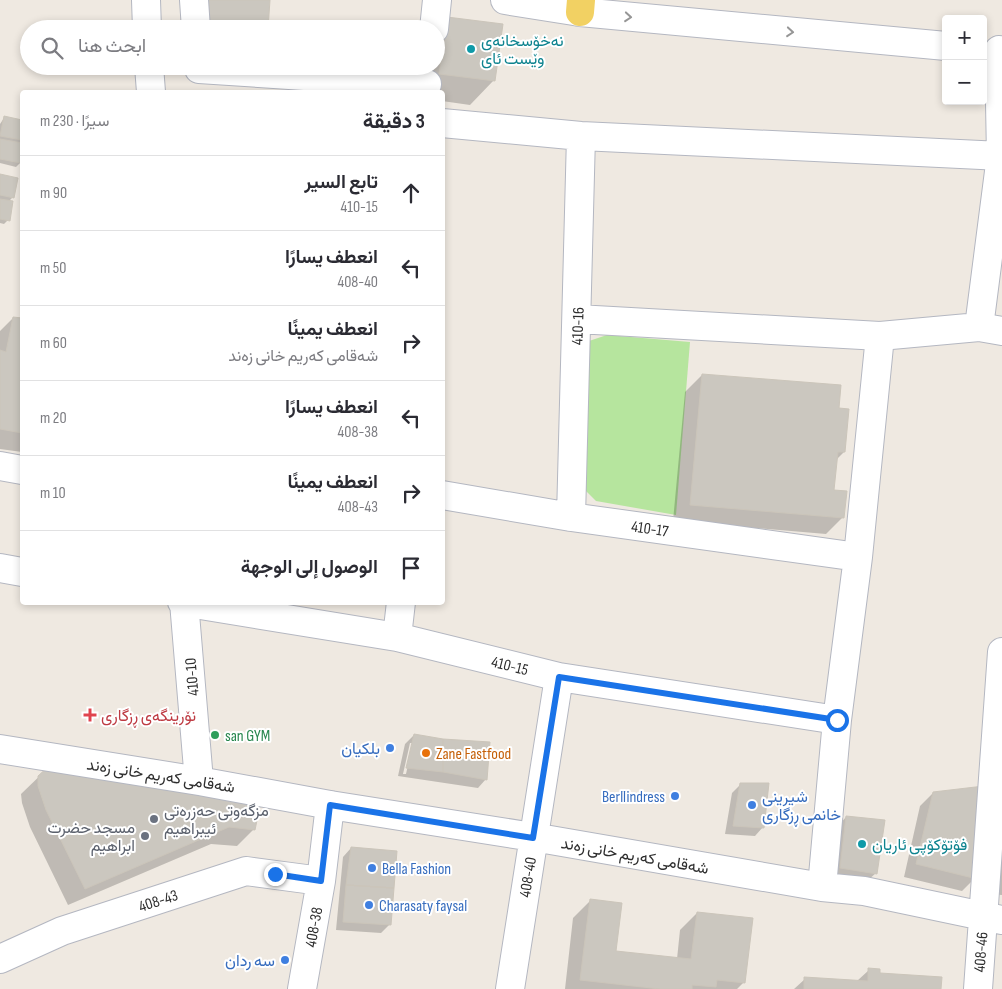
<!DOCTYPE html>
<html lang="ar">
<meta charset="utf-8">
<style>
:root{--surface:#fff;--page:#f2f2f3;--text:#2b2b33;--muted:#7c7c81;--line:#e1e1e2}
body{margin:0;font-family:"Sofia Sans Condensed",Vazirmatn,sans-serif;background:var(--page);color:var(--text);direction:rtl}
.controls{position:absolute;right:15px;top:15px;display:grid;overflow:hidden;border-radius:5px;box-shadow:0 2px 8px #0003}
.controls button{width:45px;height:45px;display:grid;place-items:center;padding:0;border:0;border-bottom:1px solid var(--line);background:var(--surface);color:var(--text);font:25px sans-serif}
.stop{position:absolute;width:15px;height:15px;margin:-11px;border:4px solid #1a73e8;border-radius:50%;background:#fff}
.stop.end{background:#1a73e8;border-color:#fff;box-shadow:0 1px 5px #0008}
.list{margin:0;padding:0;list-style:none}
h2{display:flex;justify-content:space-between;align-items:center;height:65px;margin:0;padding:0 20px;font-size:21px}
h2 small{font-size:16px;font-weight:400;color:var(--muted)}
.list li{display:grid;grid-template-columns:32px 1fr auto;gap:15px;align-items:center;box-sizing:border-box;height:75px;padding:0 20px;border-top:1px solid var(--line)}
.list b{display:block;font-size:19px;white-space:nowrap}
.list p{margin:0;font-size:16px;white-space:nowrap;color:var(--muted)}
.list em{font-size:16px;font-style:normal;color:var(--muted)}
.icon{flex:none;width:28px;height:28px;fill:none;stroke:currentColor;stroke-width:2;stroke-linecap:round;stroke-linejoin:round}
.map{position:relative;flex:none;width:1002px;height:989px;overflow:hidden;direction:ltr}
.search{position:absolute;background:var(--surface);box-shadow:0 2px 8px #0003;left:20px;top:20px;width:425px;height:55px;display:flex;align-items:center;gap:12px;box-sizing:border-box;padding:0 18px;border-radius:28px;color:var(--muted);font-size:19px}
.panel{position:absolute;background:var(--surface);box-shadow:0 2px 8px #0003;left:20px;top:90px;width:425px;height:515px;border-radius:5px;direction:rtl}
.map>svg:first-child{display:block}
</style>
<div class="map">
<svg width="1002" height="989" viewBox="0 0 1002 989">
<rect width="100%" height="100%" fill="#efe9e1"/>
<path fill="#b6e59e" d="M607,335L690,342L676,515L596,501L583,488L589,341Z"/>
<path fill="#0003" fill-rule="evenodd" d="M436,29L494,80L470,105L442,101V92H416L420,66H436Z
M4,118L22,121V142L20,144H22V150L20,163L16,167L0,163V124Z
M0,176L13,197L8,202V220L4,224L0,223Z
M13,318L22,319V452L0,449V331Z
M702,375L838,409L844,452L836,460L833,491L843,517L826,534L673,521L685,392Z
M414,735L443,740L486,779L478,788L398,776L405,744ZM410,743H413L406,774H403Z
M49,767L254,829L237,846L211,844L68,905L30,827L22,803L21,794Z
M740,785L763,827L755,836L725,834L732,793Z
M933,793L975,878L962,891L904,877L920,806Z
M846,817L876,873L867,881L832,877L838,826Z
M1002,837V895L986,894Z
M351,848L390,924L381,933L336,930L343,857Z
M590,901L615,952L677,959L680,930L697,913L744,982L737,989H565L573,918Z
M869,970L879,975L940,989H794L805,979L857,981Z"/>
<path fill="#cbc7bf" stroke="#cbc5ba" d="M206,0H270L268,29H207Z
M447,17L503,24L495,81L439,74Z
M4,116L22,120V140L0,136Z
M0,139L22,143L21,163L0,159Z
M0,174L18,178L14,198L0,195Z
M0,199L13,201L10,221L0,219Z
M13,317L22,318V433L0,429V350L6,352Z
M702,374L841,385L839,408L849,409L845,452H838L834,490L847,491L844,518L690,505Z
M414,734L443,739V772L406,768Z
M443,739L490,742L487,780L443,772Z
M49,766L261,801L255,830L229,827L85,889L46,810L38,786V776Z
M740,783H769L764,828L733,826Z
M984,786L977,879L916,864L933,792Z
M846,816L885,820L877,874L840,868Z
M351,847L397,851L394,888L346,885Z
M346,885L394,888L391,925L343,922Z
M590,899L622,903L616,951L691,959L697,912L753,918L745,983L717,980L716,987L692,985V989H660L580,980Z
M868,968L880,969V973L942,977L941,989H804V977L868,981Z"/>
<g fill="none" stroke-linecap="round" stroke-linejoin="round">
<g stroke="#b4b7c1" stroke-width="30">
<path id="minor" d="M146,0L147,29
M194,0L196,29
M505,0L580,12L946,46
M434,29L437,0
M149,66L151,92
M199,69L427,84
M442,123L581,136L1002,156
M577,319L880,336L979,327L1002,331
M979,327L1001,156L999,50
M0,466L22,470
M442,495L571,517L858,557
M571,517L581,136
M0,568L22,572
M182,602L397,637L559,677L837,720
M184,602L199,781
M397,637L401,602
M0,749L199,781L330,805L533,837L822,887L864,891L1002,920
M822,887L837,720L858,557L880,336
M0,959L62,931L246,871L321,881
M302,989L321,881L330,805
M510,989L559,677
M978,989L1002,652"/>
</g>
<g stroke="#c9c9c9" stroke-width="30">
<path id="major" d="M580,12L581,0"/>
</g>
<use href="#minor" stroke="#fff" stroke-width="28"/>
<use href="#major" stroke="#f2d163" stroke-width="28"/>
</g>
<defs><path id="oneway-chevron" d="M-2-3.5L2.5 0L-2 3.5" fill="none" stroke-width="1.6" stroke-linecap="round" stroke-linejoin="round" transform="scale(1.25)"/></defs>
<g stroke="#969696">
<use href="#oneway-chevron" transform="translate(628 17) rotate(5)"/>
<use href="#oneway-chevron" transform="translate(790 32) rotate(5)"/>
</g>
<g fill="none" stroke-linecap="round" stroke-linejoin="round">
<path stroke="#1a73e8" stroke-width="6" d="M275,874L321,881L330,805L533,838L559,677L837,720"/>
</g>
<g fill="#0f9aa8" stroke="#fff" stroke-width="2">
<circle cx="471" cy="49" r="5"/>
<circle cx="862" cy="844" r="5"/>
</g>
<path fill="#e0444e" stroke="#fff" stroke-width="2" d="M87.5 707.5h5v5h5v5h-5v5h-5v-5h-5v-5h5z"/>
<circle fill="#2e9e5b" stroke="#fff" stroke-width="2" cx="215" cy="735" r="5"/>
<g fill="#3f7fe0" stroke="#fff" stroke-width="2">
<circle cx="390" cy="748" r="5"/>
<circle cx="675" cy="796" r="5"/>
<circle cx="752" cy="805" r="5"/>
<circle cx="372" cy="868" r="5"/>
<circle cx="369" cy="905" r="5"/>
<circle cx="285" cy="960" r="5"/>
</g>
<circle fill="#e8710a" stroke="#fff" stroke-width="2" cx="426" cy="753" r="5"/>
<g fill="#6b7280" stroke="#fff" stroke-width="2">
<circle cx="154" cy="819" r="5"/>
<circle cx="145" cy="836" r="5"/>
</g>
<g text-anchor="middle" stroke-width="4" stroke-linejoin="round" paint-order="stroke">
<g font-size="16" fill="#0d838f" stroke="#fff" text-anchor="start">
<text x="481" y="46">نەخۆسخانەی<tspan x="481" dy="18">وێست ئای</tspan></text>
<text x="872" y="850">فۆتۆکۆپی ئاریان</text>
</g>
<g font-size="16" fill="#2e2e2e" stroke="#fff">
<text transform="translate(577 326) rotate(-88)" y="6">410-16</text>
<text transform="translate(650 528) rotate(8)" y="6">410-17</text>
<text transform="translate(510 665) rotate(14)" y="6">410-15</text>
<text transform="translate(191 677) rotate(-95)" y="6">410-10</text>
<text transform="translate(161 775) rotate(9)" y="6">شەقامی کەریم خانی زەند</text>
<text transform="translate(635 855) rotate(10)" y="6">شەقامی کەریم خانی زەند</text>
<text transform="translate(527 877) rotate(-81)" y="6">408-40</text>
<text transform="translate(158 900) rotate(-18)" y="6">408-43</text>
<text transform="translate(313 927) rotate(-80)" y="6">408-38</text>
<text transform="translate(980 952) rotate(-86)" y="6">408-46</text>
</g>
<g font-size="16" fill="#be3a42" stroke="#fff" text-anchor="start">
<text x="101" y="721">نۆرینگەی ڕزگاری</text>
</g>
<g font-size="16" fill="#27864d" stroke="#fff" text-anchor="start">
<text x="225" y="741">san GYM</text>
</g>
<g font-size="16" fill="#366cbe" stroke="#fff" text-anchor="end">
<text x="380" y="754">بلکیان</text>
<text x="665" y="802">Berllindress</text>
<text x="762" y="802" text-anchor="start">شیرینی<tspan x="762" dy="18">خانمی ڕزگاری</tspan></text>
<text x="382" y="874" text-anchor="start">Bella Fashion</text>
<text x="379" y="911" text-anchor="start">Charasaty faysal</text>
<text x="275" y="966">سه ردان</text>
</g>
<g font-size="16" fill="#c56008" stroke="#fff" text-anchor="start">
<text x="436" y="759">Zane Fastfood</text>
</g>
<g font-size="16" fill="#5b616d" stroke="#fff" text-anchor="start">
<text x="164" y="816">مزگەوتی حەزرەتی<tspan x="164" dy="18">ئیبراهیم</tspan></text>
<text x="135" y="833" text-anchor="end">مسجد حضرت<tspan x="135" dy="18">ابراهیم</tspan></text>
</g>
</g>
</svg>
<div class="controls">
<button>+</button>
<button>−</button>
</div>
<div class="stop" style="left:837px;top:720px"></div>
<div class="stop end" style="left:275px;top:874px"></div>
<div class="search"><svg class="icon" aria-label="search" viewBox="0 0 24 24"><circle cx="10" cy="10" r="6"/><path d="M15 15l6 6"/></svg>ابحث هنا</div>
<section class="panel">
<h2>3 دقيقة<small>سيرًا · 230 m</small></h2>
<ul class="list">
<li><svg class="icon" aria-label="ahead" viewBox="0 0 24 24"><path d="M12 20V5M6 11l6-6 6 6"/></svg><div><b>تابع السير</b><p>410-15</p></div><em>90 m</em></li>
<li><svg class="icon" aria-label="left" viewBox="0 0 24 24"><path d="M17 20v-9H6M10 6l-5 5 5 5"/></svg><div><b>انعطف يسارًا</b><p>408-40</p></div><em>50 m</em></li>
<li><svg class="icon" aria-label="right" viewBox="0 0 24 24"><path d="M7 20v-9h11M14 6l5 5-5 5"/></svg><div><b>انعطف يمينًا</b><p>شەقامی کەریم خانی زەند</p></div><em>60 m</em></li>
<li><svg class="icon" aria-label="left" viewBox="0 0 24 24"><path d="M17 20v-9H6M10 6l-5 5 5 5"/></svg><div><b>انعطف يسارًا</b><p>408-38</p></div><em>20 m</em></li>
<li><svg class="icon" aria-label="right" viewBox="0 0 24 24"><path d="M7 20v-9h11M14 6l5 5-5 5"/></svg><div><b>انعطف يمينًا</b><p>408-43</p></div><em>10 m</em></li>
<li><svg class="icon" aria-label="arrive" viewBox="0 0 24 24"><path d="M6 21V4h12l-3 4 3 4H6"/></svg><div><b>الوصول إلى الوجهة</b></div></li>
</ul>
</section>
</div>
